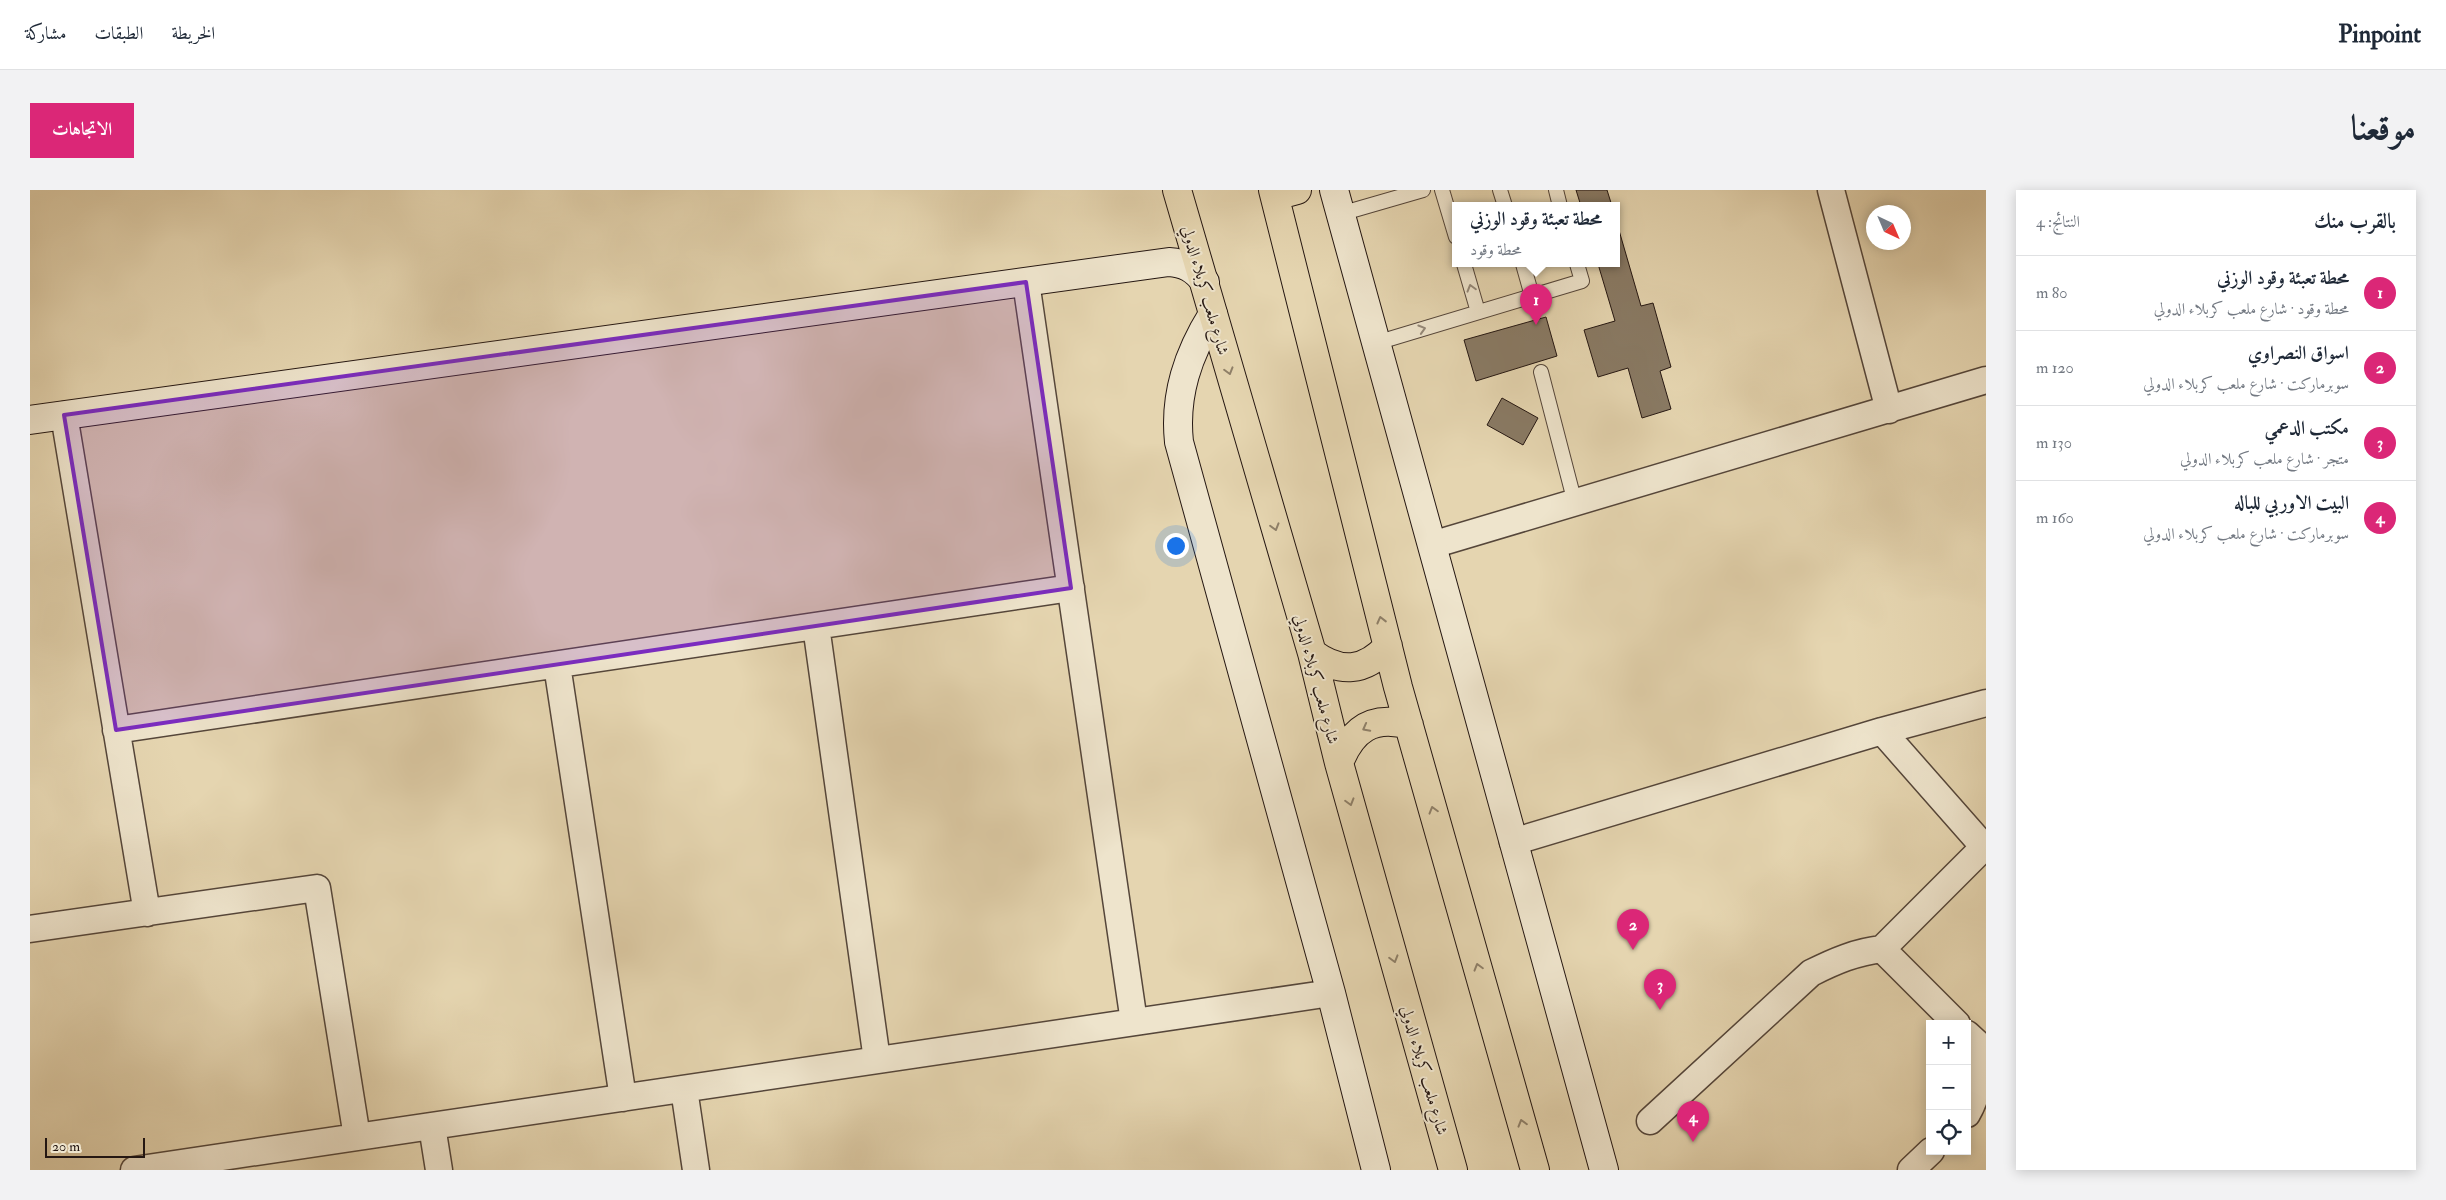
<!DOCTYPE html>
<html lang="ar">
<meta charset="utf-8">
<style>
:root{--surface:#fff;--page:#f2f2f3;--text:#1f2937;--muted:#747a83;--line:#e0e1e3;--accent:#db2777}
body{margin:0;font-family:"IM FELL Double Pica",Amiri,serif;background:var(--page);color:var(--text);direction:rtl}
.controls{position:absolute;right:15px;bottom:15px;display:grid;overflow:hidden;border-radius:0px;box-shadow:0 2px 12px #0003}
.controls button{width:45px;height:45px;display:grid;place-items:center;padding:0;border:0;border-bottom:1px solid var(--line);background:var(--surface);color:var(--text);font:25px sans-serif}
.compass{position:absolute;left:1836px;top:15px;width:45px;height:45px;border-radius:50%;background:var(--surface);box-shadow:0 2px 12px #0003;rotate:136deg}
.scale{position:absolute;left:15px;bottom:12px;width:100px;box-sizing:border-box;padding-left:5px;border:2px solid #251712;border-top:0;font-size:14px;line-height:18px;white-space:nowrap;color:#251712;-webkit-text-stroke:4px #eee4cc;paint-order:stroke}
.you{position:absolute;left:1145px;top:355px;width:18px;height:18px;margin:-12px;border:4px solid #fff;border-radius:50%;background:#1a73e8;box-shadow:0 0 0 8px #1a73e833}
.badge{display:grid;place-items:center;width:32px;height:32px;border-radius:50%;background:var(--accent);color:#fff;font-size:16px;font-weight:700}
.pin{position:absolute;translate:-50% -41px;filter:drop-shadow(0 1px 2px #0008)}
.pin::after{content:'';position:absolute;top:26px;width:18px;height:15px;background:inherit;clip-path:polygon(0 0,100% 0,50% 100%)}
.popup{position:absolute;left:1422px;top:12px;width:168px;height:65px;box-sizing:border-box;display:grid;place-content:center;border-radius:0px;background:var(--surface);filter:drop-shadow(0 1px 4px #0005);font-size:16px;white-space:nowrap;color:var(--muted)}
.popup b{font-size:19px;color:var(--text)}
.popup::after{content:'';position:absolute;left:50%;top:100%;margin-left:-10px;border:10px solid transparent;border-top-color:var(--surface)}
.list{margin:0;padding:0;list-style:none}
h2{display:flex;justify-content:space-between;align-items:center;height:65px;margin:0;padding:0 20px;font-size:21px}
h2 small{font-size:16px;font-weight:400;color:var(--muted)}
.list li{display:grid;grid-template-columns:32px 1fr auto;gap:15px;align-items:center;box-sizing:border-box;height:75px;padding:0 20px;border-top:1px solid var(--line)}
.list b{display:block;font-size:19px;white-space:nowrap}
.list p{margin:0;font-size:16px;white-space:nowrap;color:var(--muted)}
.list em{font-size:16px;font-style:normal;color:var(--muted)}
.icon{flex:none;width:28px;height:28px;fill:none;stroke:currentColor;stroke-width:2;stroke-linecap:round;stroke-linejoin:round}
.map{position:relative;flex:none;width:1956px;height:980px;overflow:hidden;direction:ltr;border-radius:0px}
header{display:flex;align-items:center;gap:30px;box-sizing:border-box;height:70px;padding:0 25px;background:var(--surface);border-bottom:1px solid var(--line)}
header strong{font-size:24px}
nav{display:flex;gap:28px;margin-inline-start:auto;font-size:18px}
.intro{display:flex;align-items:center;justify-content:space-between;box-sizing:border-box;height:120px;padding:0 30px}
h1{margin:0;font-size:35px}
.button{padding:12px 22px;border-radius:0px;background:var(--accent);color:#fff;font-size:18px;font-weight:700}
main{display:flex;gap:30px;padding:0 30px}
aside{flex:1;background:var(--surface);border-radius:0px;box-shadow:0 2px 12px #0003}
.map>svg:first-child{display:block}
</style>
<header>
<strong>Pinpoint</strong>
<nav><a>الخريطة</a><a>الطبقات</a><a>مشاركة</a></nav>
</header>
<div class="intro"><h1>موقعنا</h1><a class="button">الاتجاهات</a></div>
<main>
<aside>
<h2>بالقرب منك<small>النتائج: 4</small></h2>
<ul class="list">
<li><span class="badge">1</span><div><b>محطة تعبئة وقود الوزني</b><p>محطة وقود · شارع ملعب كربلاء الدولي</p></div><em>80 m</em></li>
<li><span class="badge">2</span><div><b>اسواق النصراوي</b><p>سوبرماركت · شارع ملعب كربلاء الدولي</p></div><em>120 m</em></li>
<li><span class="badge">3</span><div><b>مكتب الدعمي</b><p>متجر · شارع ملعب كربلاء الدولي</p></div><em>130 m</em></li>
<li><span class="badge">4</span><div><b>البيت الاوربي للباله</b><p>سوبرماركت · شارع ملعب كربلاء الدولي</p></div><em>160 m</em></li>
</ul>
</aside>
<div class="map">
<svg width="1956" height="980" viewBox="0 0 1956 980">
<rect width="100%" height="100%" fill="#e5d5b0"/>
<filter id="stains"><feTurbulence type="fractalNoise" baseFrequency=".004" numOctaves="4"/><feColorMatrix values="0 0 0 0 .2 0 0 0 0 .09 0 0 0 0 .02 0 0 0 .5 -.17"/></filter>
<radialGradient id="worn" r=".72"><stop offset=".6" stop-color="#630" stop-opacity="0"/><stop offset="1" stop-color="#630" stop-opacity=".3"/></radialGradient>
<path fill="#897a64" stroke="#251712" d="M1546,0H1577L1582,16H1551Z
M1586,30L1611,116L1623,113L1641,177L1630,181L1641,219L1612,228L1598,178L1568,187L1554,140L1585,131L1568,74H1586Z
M1516,127L1527,166L1446,191L1434,150Z
M1472,208L1508,228L1493,255L1457,235Z"/>
<g fill="none" stroke-linecap="round" stroke-linejoin="round">
<g stroke="#55463a" stroke-width="16">
<path id="lane" d="M1412,0L1426,47
M1470,0L1475,16
M1526,0L1530,16
M1310,24L1393,0
M1434,74L1448,122
M1493,74L1502,106
M1346,153L1552,91L1547,74
M1511,182L1545,313"/>
</g>
<g stroke="#55463a" stroke-width="29">
<path id="street" d="M1801,0L1859,220
M996,92L1104,832
M34,225L117,723
M1402,355L1956,190
M786,436L847,870
M527,475L593,908
M86,540L1041,398
M1852,541L1954,657
M1483,652L1852,541L1956,513
M0,739L287,698L327,947
M1927,834L1852,759L1954,657L1956,658
M1937,844L1950,856C1950,881 1950,902 1937,924
M654,899L666,980
M1620,931L1781,783C1805,771 1826,762 1852,759
M402,936L409,980
M104,980L1301,803
M1881,980L1901,961"/>
</g>
<g stroke="#251712" stroke-width="30">
<path id="secondary" d="M1304,0L1574,980
M1183,124C1158,164 1144,205 1149,252L1301,803L1346,980
M0,230L1139,72C1155,73 1165,79 1175,92"/>
</g>
<g stroke="#251712" stroke-width="30">
<path id="primary" d="M1147,0L1282,463L1309,573L1423,980
M1243,0L1368,497L1505,980
M1245,6L1267,0
M1282,463C1310,484 1335,482 1358,456
M1309,573C1322,539 1343,525 1379,535"/>
</g>
<use href="#lane" stroke="#eee4cc" stroke-width="14"/>
<use href="#street" stroke="#eee4cc" stroke-width="26"/>
<use href="#secondary" stroke="#eee4cc" stroke-width="28"/>
<use href="#primary" stroke="#e5d5b0" stroke-width="28"/>
</g>
<defs><path id="oneway-chevron" d="M-2-3.5L2.5 0L-2 3.5" fill="none" stroke-width="1.6" stroke-linecap="round" stroke-linejoin="round" transform="scale(1.25)"/></defs>
<g stroke="#948878">
<use href="#oneway-chevron" transform="translate(1441 98) rotate(-106)"/>
<use href="#oneway-chevron" transform="translate(1392 139) rotate(-17)"/>
</g>
<g stroke="#8f8069">
<use href="#oneway-chevron" transform="translate(1199 181) rotate(74)"/>
<use href="#oneway-chevron" transform="translate(1245 337) rotate(74)"/>
<use href="#oneway-chevron" transform="translate(1351 430) rotate(-104)"/>
<use href="#oneway-chevron" transform="translate(1336 538) rotate(152)"/>
<use href="#oneway-chevron" transform="translate(1320 612) rotate(74)"/>
<use href="#oneway-chevron" transform="translate(1403 620) rotate(-106)"/>
<use href="#oneway-chevron" transform="translate(1364 769) rotate(74)"/>
<use href="#oneway-chevron" transform="translate(1448 777) rotate(-106)"/>
<use href="#oneway-chevron" transform="translate(1492 933) rotate(-106)"/>
</g>
<path fill="#7b2cbf" fill-opacity="0.2" stroke="#7b2cbf" stroke-width="4" stroke-linejoin="round" d="M996,92L1041,398L86,540L34,225Z"/>
<g text-anchor="middle" stroke-width="4" stroke-linejoin="round" paint-order="stroke">
<g font-size="16" fill="#251712" stroke="#eee4cc">
<text transform="translate(1176 100) rotate(74)" y="6">شارع ملعب كربلاء الدولي</text>
<text transform="translate(1287 489) rotate(75)" y="6">شارع ملعب كربلاء الدولي</text>
<text transform="translate(1395 880) rotate(74)" y="6">شارع ملعب كربلاء الدولي</text>
</g>
</g>
<rect width="100%" height="100%" filter="url(#stains)"/>
<rect width="100%" height="100%" fill="url(#worn)"/>
</svg>
<div class="controls">
<button>+</button>
<button>−</button>
<button><svg class="icon" aria-label="locate" viewBox="0 0 24 24"><circle cx="12" cy="12" r="6"/><path d="M12 2v4M12 18v4M2 12h4M18 12h4"/></svg></button>
</div>
<svg class="compass" viewBox="-18 -18 36 36"><path d="M0-13l5 13h-10z" fill="#e53935"/><path d="M0 13l5-13h-10z" fill="#747a83"/></svg>
<div class="scale">20 m</div>
<div class="you"></div>
<div class="pin badge" style="left:1506px;top:135px">1</div>
<div class="popup"><b>محطة تعبئة وقود الوزني</b>محطة وقود</div>
<div class="pin badge" style="left:1603px;top:760px">2</div>
<div class="pin badge" style="left:1630px;top:820px">3</div>
<div class="pin badge" style="left:1663px;top:952px">4</div>
</div>
</main>
